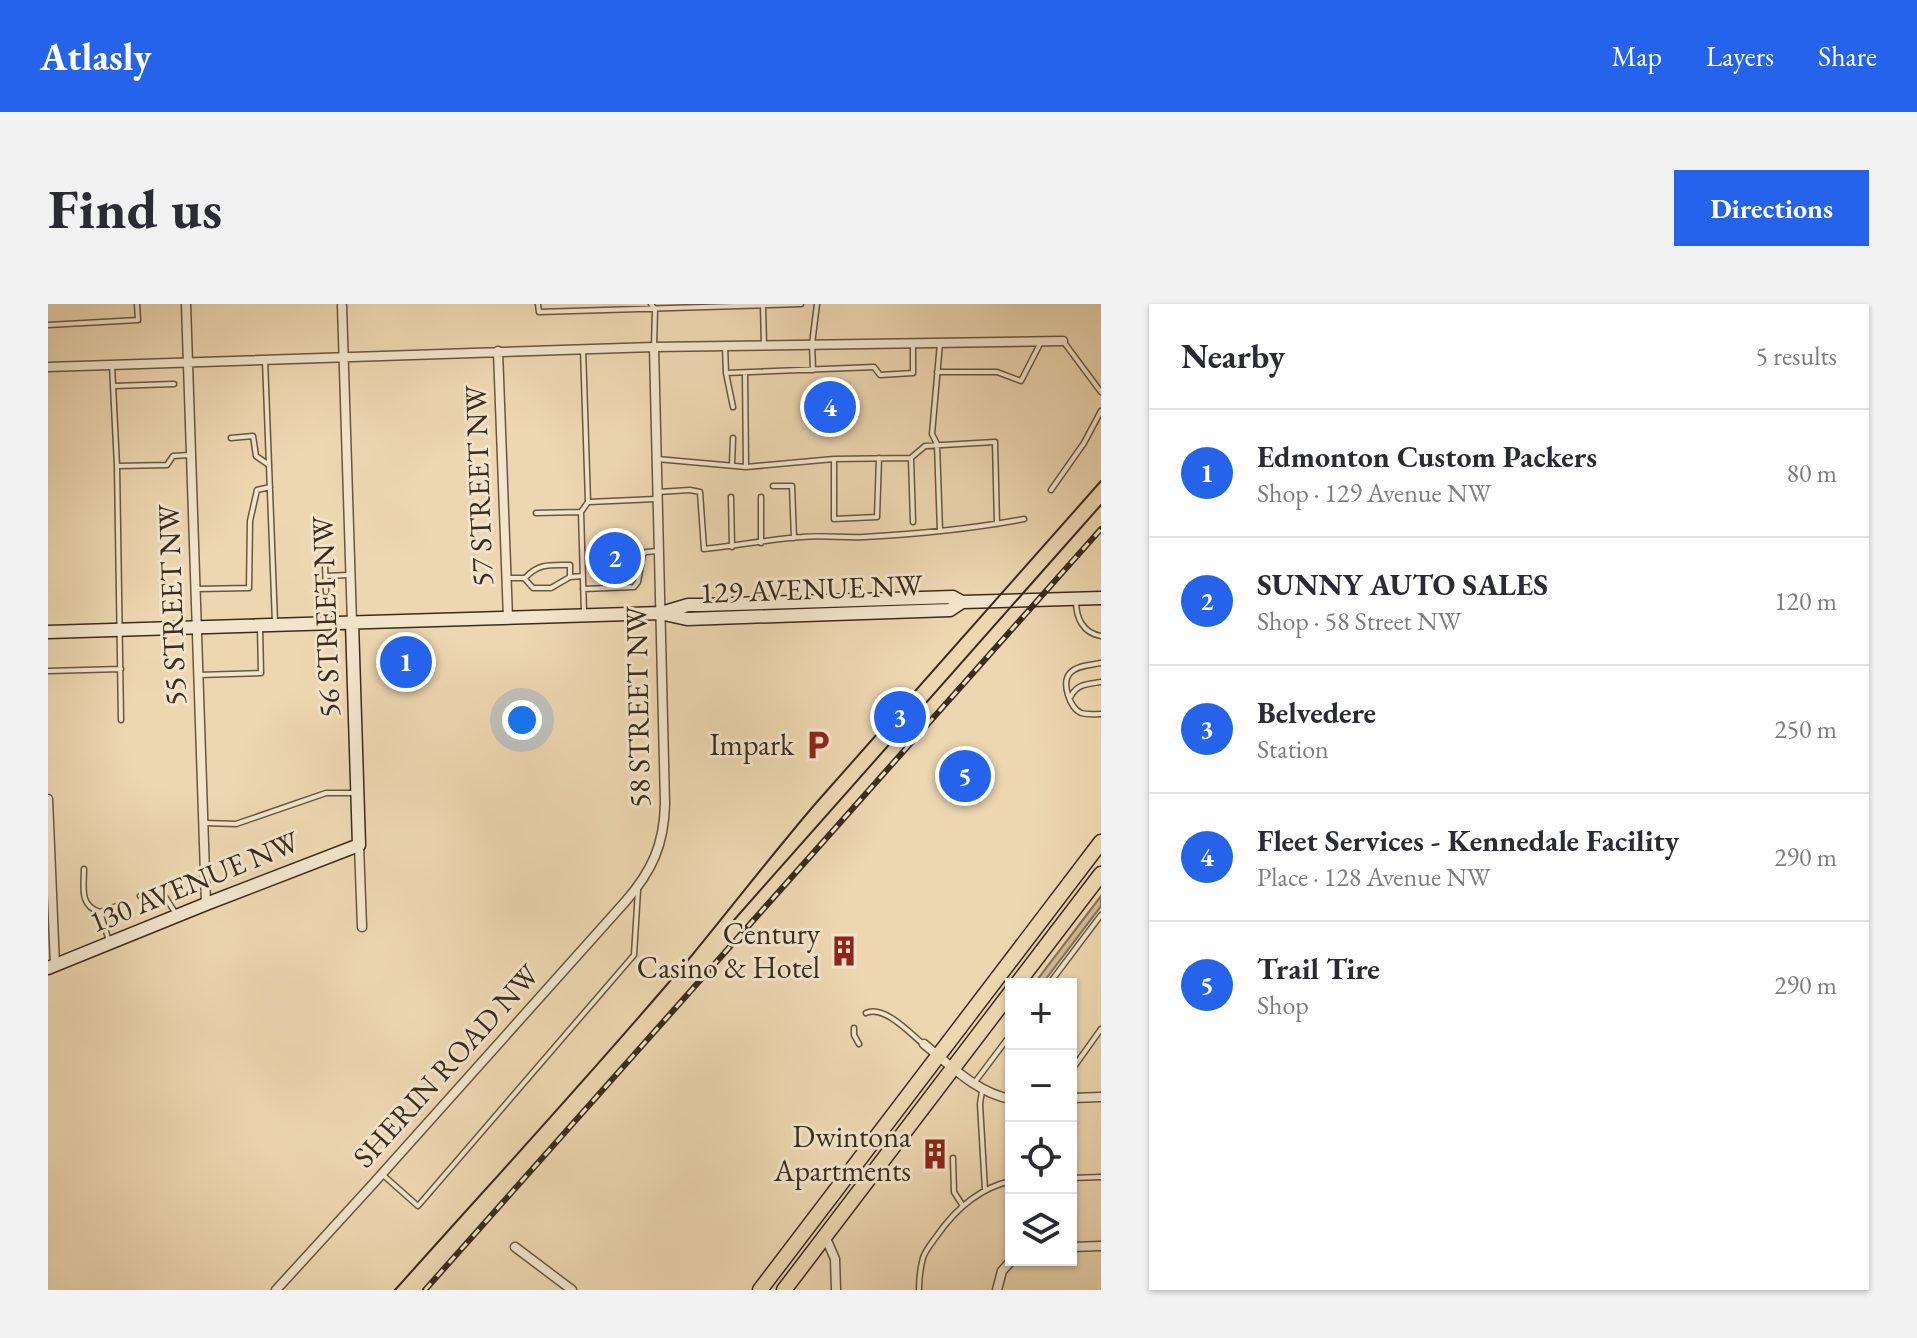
<!DOCTYPE html>
<meta charset="utf-8">
<style>
:root{--surface:#fff;--page:#f2f2f3;--text:#2b2b33;--muted:#7c7c81;--line:#e1e1e2;--accent:#2563eb}
body{margin:0;font-family:"EB Garamond",serif;background:var(--page);color:var(--text)}
.controls{position:absolute;right:24px;bottom:24px;display:grid;overflow:hidden;border-radius:0px;box-shadow:0 2px 6px #0004}
.controls button{width:72px;height:72px;display:grid;place-items:center;padding:0;border:0;border-bottom:2px solid var(--line);background:var(--surface);color:var(--text);font:40px sans-serif}
.you{position:absolute;left:474px;top:416px;width:28px;height:28px;margin:-20px;border:6px solid #fff;border-radius:50%;background:#1a73e8;box-shadow:0 0 0 12px #1a73e833}
.badge{display:grid;place-items:center;width:52px;height:52px;border-radius:50%;background:var(--accent);color:#fff;font-size:26px;font-weight:700}
.pin{position:absolute;translate:-50% -50%;border:4px solid #fff;box-shadow:0 2px 8px #0006}
.list{margin:0;padding:0;list-style:none}
h2{display:flex;justify-content:space-between;align-items:center;height:104px;margin:0;padding:0 32px;font-size:34px}
h2 small{font-size:26px;font-weight:400;color:var(--muted)}
.list li{display:grid;grid-template-columns:52px 1fr auto;gap:24px;align-items:center;box-sizing:border-box;height:128px;padding:0 32px;border-top:2px solid var(--line)}
.list b{display:block;font-size:30px;white-space:nowrap}
.list p{margin:0;font-size:26px;white-space:nowrap;color:var(--muted)}
.list em{font-size:26px;font-style:normal;color:var(--muted)}
.icon{flex:none;width:44px;height:44px;fill:none;stroke:currentColor;stroke-width:2;stroke-linecap:round;stroke-linejoin:round}
.map{position:relative;flex:none;width:1053px;height:986px;overflow:hidden;border-radius:0px}
header{display:flex;align-items:center;gap:48px;box-sizing:border-box;height:112px;padding:0 40px;background:var(--accent);color:#fff}
header strong{font-size:38px}
nav{display:flex;gap:44px;margin-inline-start:auto;font-size:28px}
.intro{display:flex;align-items:center;justify-content:space-between;box-sizing:border-box;height:192px;padding:0 48px}
h1{margin:0;font-size:56px}
.button{padding:20px 36px;border-radius:0px;background:var(--accent);color:#fff;font-size:28px;font-weight:700}
main{display:flex;gap:48px;padding:0 48px}
aside{flex:1;background:var(--surface);border-radius:0px;box-shadow:0 2px 6px #0004}
.map>svg:first-child{display:block}
</style>
<header>
<strong>Atlasly</strong>
<nav><a>Map</a><a>Layers</a><a>Share</a></nav>
</header>
<div class="intro"><h1>Find us</h1><a class="button">Directions</a></div>
<main>
<div class="map">
<svg width="1053" height="986" viewBox="0 0 1053 986">
<rect width="100%" height="100%" fill="#edd7b1"/>
<filter id="stains"><feTurbulence type="fractalNoise" baseFrequency=".0025" numOctaves="4"/><feColorMatrix values="0 0 0 0 .2 0 0 0 0 .09 0 0 0 0 .02 0 0 0 .5 -.17"/></filter>
<radialGradient id="worn" r=".72"><stop offset=".6" stop-color="#630" stop-opacity="0"/><stop offset="1" stop-color="#630" stop-opacity=".3"/></radialGradient>
<path fill="#cfba98" stroke="#85725a" stroke-width="2" d="M1053,592V602L994,680H986Z"/>
<g fill="none" stroke-linecap="round" stroke-linejoin="round">
<g stroke="#685641" stroke-width="7">
<path id="lane" d="M490,0L491,8L753,0
M603,0L607,5L606,43
M715,1L716,41
M0,21L90,16L89,0
M1015,37L1053,88
M892,39L884,130L889,140L892,227
M677,42L678,69L826,63L832,71L865,69V41
M535,45L540,198L533,208L536,309
M217,56L227,319
M64,61L69,162L73,416
M765,66L764,40L769,0
M889,68H949L973,77L993,38
M678,69L685,103
M697,69L698,163
M66,82L126,80
M183,134L205,132L208,152L221,161
M864,153L877,142L947,138L949,220
M609,155L698,163L786,155L863,154L865,218
M786,155V215L829,213L831,154
M684,161L685,134
M69,162L119,161L125,152L142,151
M725,182H744L746,234
M1003,186L1036,139L1053,107
M610,188L642,186L652,188L656,245C689,242 722,235 754,233C775,231 796,234 816,233C870,230 923,225 976,215
M683,193L684,243
M713,193V239
M541,198L608,195
M488,209L533,208
M277,261L278,288
M278,272L300,271
M458,274H476L485,284H503L522,273L535,272
M477,274C491,259 502,261 522,261V273
M150,285L201,284L202,217L209,186L222,183
M535,285L586,283L590,278L595,250L598,248L610,247
M1028,297C1028,314 1035,329 1053,332
M1053,359C1044,361 1029,361 1022,369C1013,379 1022,404 1033,409C1040,411 1046,410 1053,410
M0,367L73,365
M151,371L213,369L212,324
M1023,392C1029,380 1040,380 1053,378
M157,519L188,520L278,489H307
M36,565C36,583 31,602 52,608
M92,592L109,585L113,586L128,610
M61,637L52,608L77,599
M1001,680L1053,611
M818,709C836,701 861,728 875,740
M806,724V731L811,740
M1023,767L1053,725
M927,778L963,730
M934,787L932,800L937,886
M905,854L906,888L915,902
M335,871L370,902L586,651L590,586
M1023,874L1053,873
M871,986C871,975 872,965 875,954C877,947 883,940 888,933C906,907 931,884 963,877"/>
</g>
<g stroke="#685641" stroke-width="11">
<path id="street" d="M138,0L158,600
M294,2L304,319
M450,47L460,314
M0,63L606,43L1015,37
M0,495L7,662
M311,541L314,623
M876,740C902,761 929,789 963,795
M1023,794L1053,793
M777,932L787,955L788,986
M467,943L524,986
M1023,943L1053,942
M228,986L324,881L577,598C604,567 616,541 617,500L606,43
M949,986L954,967L964,956"/>
</g>
<g stroke="#3b2b1c" stroke-width="15">
<path id="secondary" d="M616,310L639,315L902,306L914,298L1053,294
M0,328L613,309L640,301H654L905,293L914,298
M0,664L158,600L311,541L304,319"/>
</g>
<g stroke="#3b2b1c" stroke-width="17">
<path id="primary" d="M969,680L1053,570
M712,986L1053,538
M736,986L963,688"/>
</g>
<use href="#lane" stroke="#f3e5cc" stroke-width="4"/>
<use href="#street" stroke="#f3e5cc" stroke-width="8"/>
<use href="#secondary" stroke="#f3e5cc" stroke-width="12"/>
<use href="#primary" stroke="#edd7b1" stroke-width="14"/>
<path stroke="#3b2b1c" stroke-width="2" d="M686,616L1053,201
M347,986C447,874 549,764 645,650C686,600 726,548 768,499L1053,177"/>
<g stroke="#3b2b1c" stroke-width="6">
<path id="rail" d="M377,986L1053,225"/>
</g>
<use href="#rail" stroke="#f3e5cc" stroke-width="3" stroke-dasharray="9" stroke-linecap="butt"/>
</g>
<defs>
<g id="parking-bare" transform="scale(2.4)"><path d="M-3.5-5.5H1a3.5 3.5 0 0 1 0 7H-1V5.5H-3.5ZM-1-3.4V-.6H.8a1.4 1.4 0 0 0 0-2.8Z" fill="#8f2418" stroke="#f3e5cc" stroke-width="2.5" paint-order="stroke"/></g>
<g id="building-bare" transform="scale(2.4)"><path d="M-4-6H4V6H1V3H-1V6H-4ZM-2.5-4.3h1.7v1.8h-1.7ZM.8-4.3h1.7v1.8H.8ZM-2.5-1h1.7V.8h-1.7ZM.8-1h1.7V.8H.8Z" fill="#8f2418" stroke="#f3e5cc" stroke-width="2.5" paint-order="stroke"/></g>
</defs>
<g fill-rule="evenodd">
<use href="#parking-bare" x="770" y="441"/>
<use href="#building-bare" x="796" y="647"/>
<use href="#building-bare" x="887" y="850"/>
</g>
<g text-anchor="middle" stroke-width="6" stroke-linejoin="round" paint-order="stroke">
<g font-size="30" fill="#3b2b1c" stroke="#f3e5cc">
<text transform="translate(431 182) rotate(-92)" y="10">57 STREET NW</text>
<text transform="translate(763 285) rotate(-2)" y="10">129 AVENUE NW</text>
<text transform="translate(124 301) rotate(-92)" y="10">55 STREET NW</text>
<text transform="translate(278 313) rotate(-92)" y="10">56 STREET NW</text>
<text transform="translate(590 403) rotate(-91)" y="10">58 STREET NW</text>
<text transform="translate(146 578) rotate(-22)" y="10">130 AVENUE NW</text>
<text transform="translate(398 762) rotate(-48)" y="10">SHERIN ROAD NW</text>
</g>
<g font-size="30" fill="#3b2b1c" stroke="#f3e5cc" text-anchor="end">
<text x="746" y="451">Impark</text>
<text x="772" y="640">Century<tspan x="772" dy="34">Casino &amp; Hotel</tspan></text>
<text x="863" y="843">Dwintona<tspan x="863" dy="34">Apartments</tspan></text>
</g>
</g>
<rect width="100%" height="100%" filter="url(#stains)"/>
<rect width="100%" height="100%" fill="url(#worn)"/>
</svg>
<div class="controls">
<button>+</button>
<button>−</button>
<button><svg class="icon" aria-label="locate" viewBox="0 0 24 24"><circle cx="12" cy="12" r="6"/><path d="M12 2v4M12 18v4M2 12h4M18 12h4"/></svg></button>
<button><svg class="icon" aria-label="layers" viewBox="0 0 24 24"><path d="M12 4l9 5-9 5-9-5zM3 14l9 5 9-5"/></svg></button>
</div>
<div class="you"></div>
<div class="pin badge" style="left:358px;top:358px">1</div>
<div class="pin badge" style="left:567px;top:254px">2</div>
<div class="pin badge" style="left:852px;top:413px">3</div>
<div class="pin badge" style="left:782px;top:103px">4</div>
<div class="pin badge" style="left:917px;top:472px">5</div>
</div>
<aside>
<h2>Nearby<small>5 results</small></h2>
<ul class="list">
<li><span class="badge">1</span><div><b>Edmonton Custom Packers</b><p>Shop · 129 Avenue NW</p></div><em>80 m</em></li>
<li><span class="badge">2</span><div><b>SUNNY AUTO SALES</b><p>Shop · 58 Street NW</p></div><em>120 m</em></li>
<li><span class="badge">3</span><div><b>Belvedere</b><p>Station</p></div><em>250 m</em></li>
<li><span class="badge">4</span><div><b>Fleet Services - Kennedale Facility</b><p>Place · 128 Avenue NW</p></div><em>290 m</em></li>
<li><span class="badge">5</span><div><b>Trail Tire</b><p>Shop</p></div><em>290 m</em></li>
</ul>
</aside>
</main>
